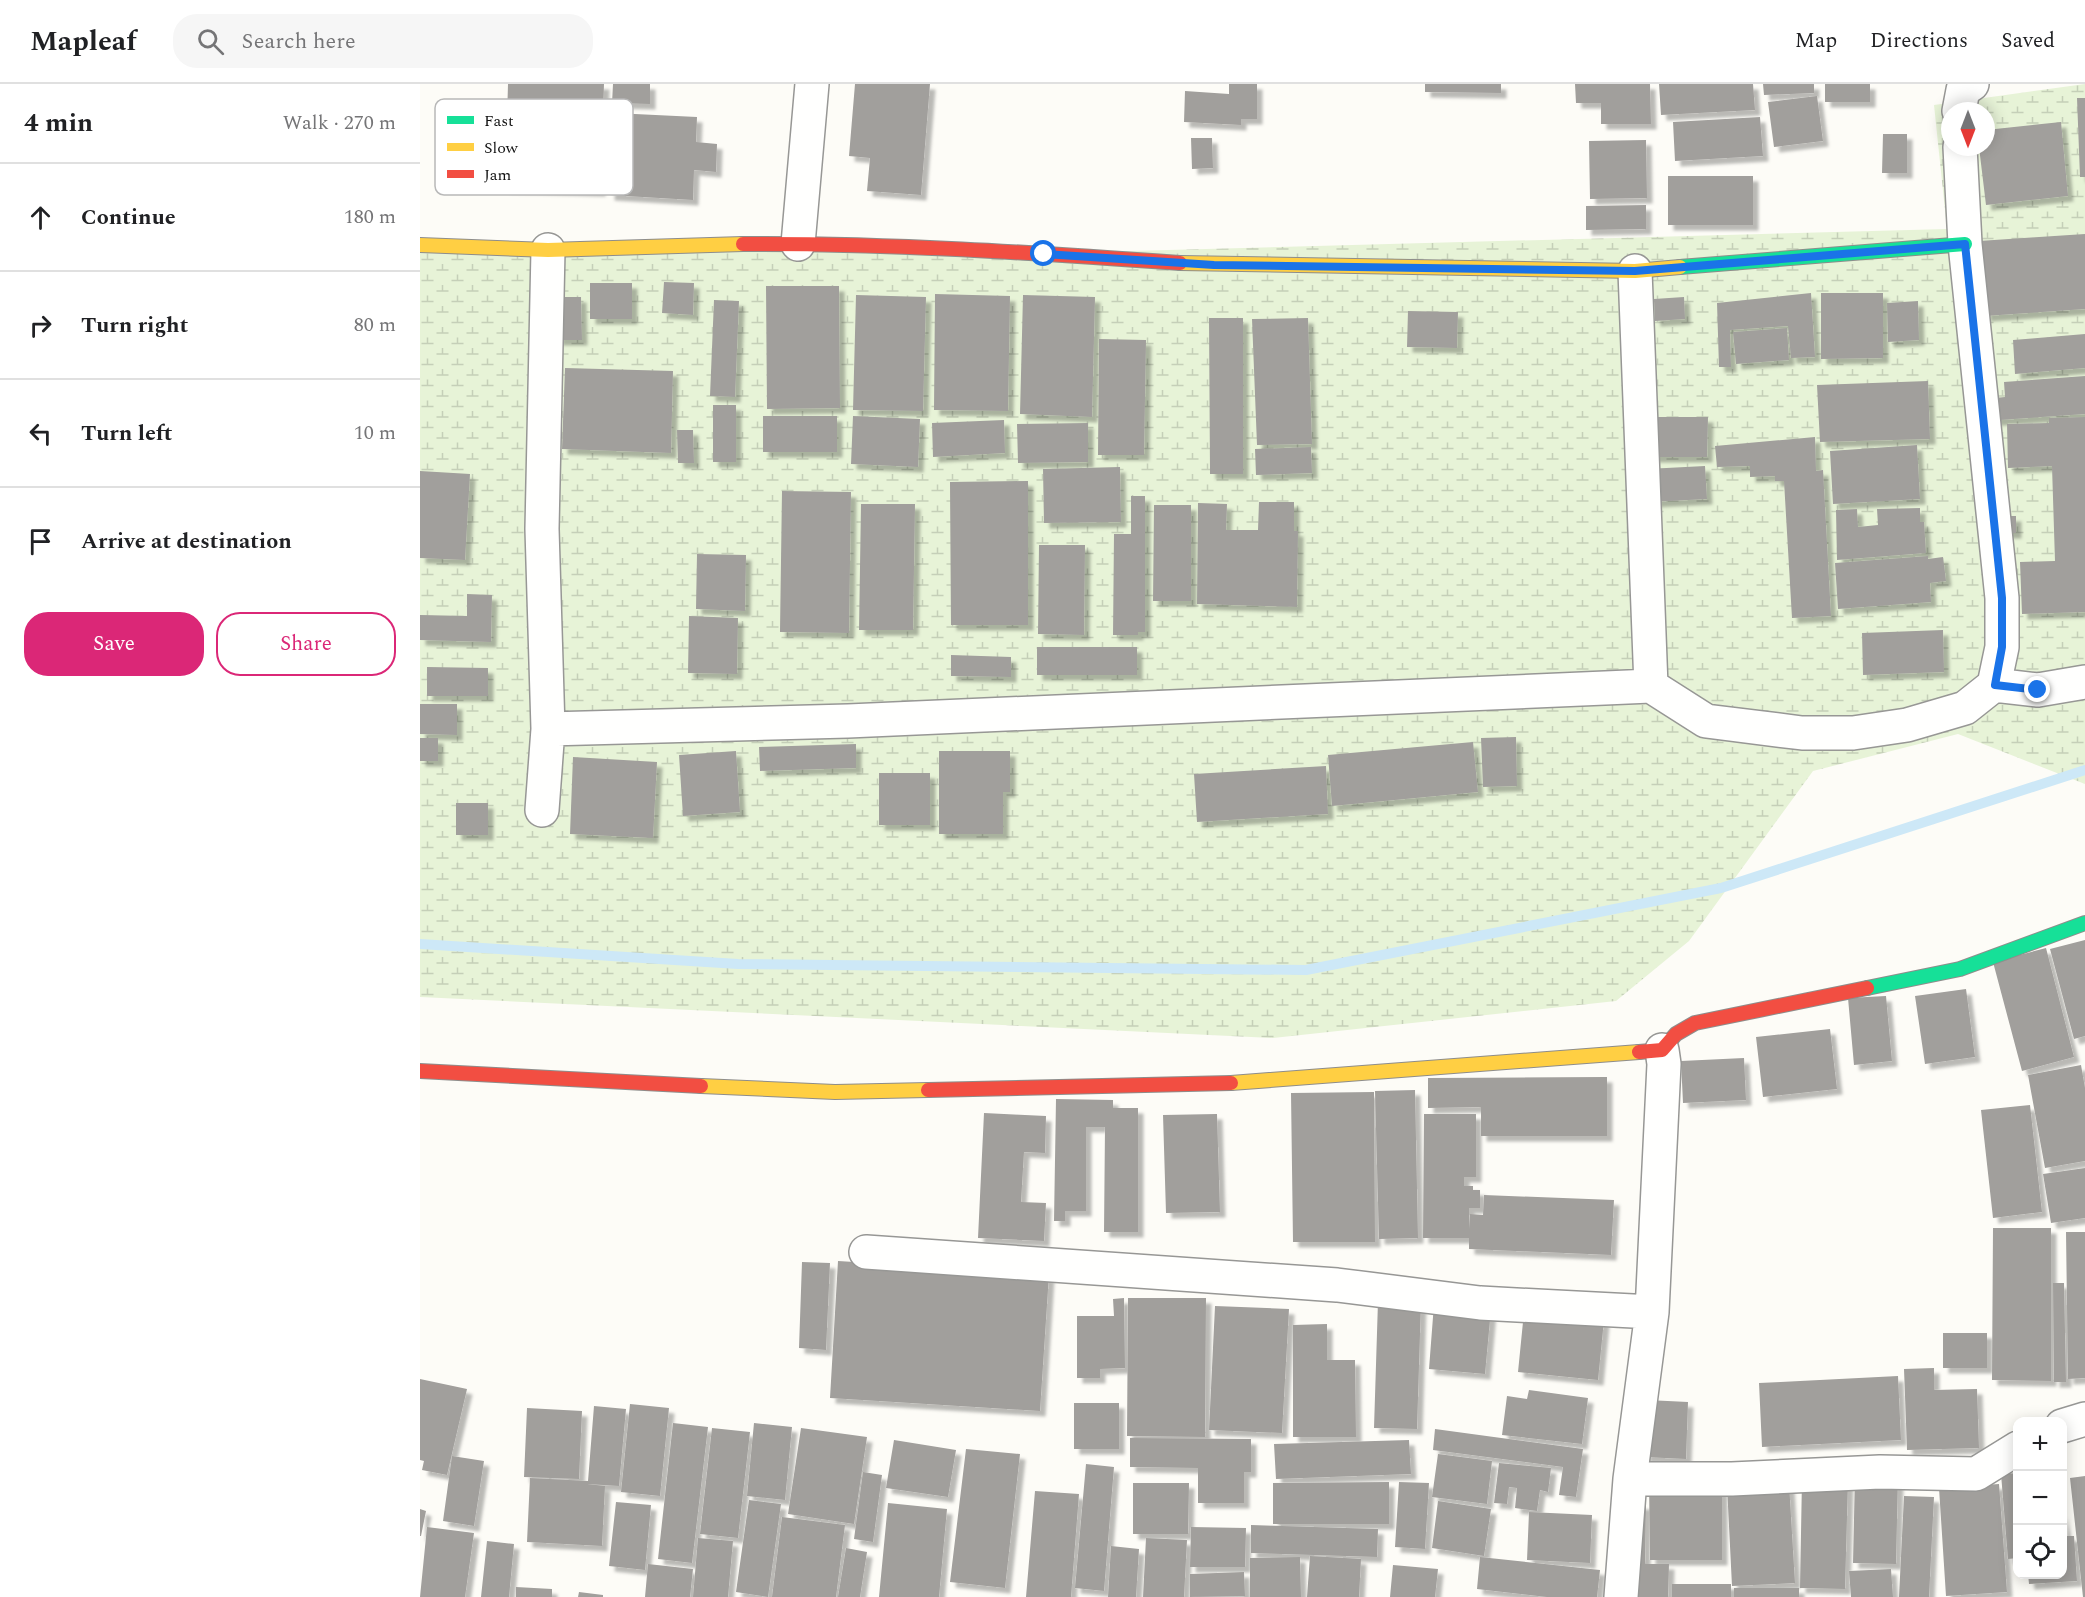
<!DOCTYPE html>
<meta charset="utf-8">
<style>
:root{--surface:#fff;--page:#f6f6f6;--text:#202124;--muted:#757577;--line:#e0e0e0;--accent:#db2777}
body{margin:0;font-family:Spectral,serif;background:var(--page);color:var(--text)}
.controls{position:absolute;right:18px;bottom:18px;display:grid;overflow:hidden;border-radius:12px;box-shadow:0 3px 15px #0003}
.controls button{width:54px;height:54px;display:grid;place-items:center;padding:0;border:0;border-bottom:2px solid var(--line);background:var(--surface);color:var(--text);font:30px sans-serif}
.compass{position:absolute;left:1521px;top:18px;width:54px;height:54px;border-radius:50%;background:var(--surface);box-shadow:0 3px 15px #0003;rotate:180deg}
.stop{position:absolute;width:18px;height:18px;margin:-14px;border:4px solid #1a73e8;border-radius:50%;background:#fff}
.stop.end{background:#1a73e8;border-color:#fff;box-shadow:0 2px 6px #0008}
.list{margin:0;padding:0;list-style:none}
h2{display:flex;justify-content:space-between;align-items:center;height:78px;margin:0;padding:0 24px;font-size:26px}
h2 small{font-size:20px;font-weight:400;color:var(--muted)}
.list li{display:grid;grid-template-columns:39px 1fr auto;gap:18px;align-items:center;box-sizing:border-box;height:108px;padding:0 24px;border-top:2px solid var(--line)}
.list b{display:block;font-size:22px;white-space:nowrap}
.list em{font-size:20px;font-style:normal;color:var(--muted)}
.actions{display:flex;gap:12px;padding:18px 24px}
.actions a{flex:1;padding:14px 0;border:2px solid var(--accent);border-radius:24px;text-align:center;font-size:21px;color:var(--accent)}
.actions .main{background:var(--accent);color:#fff}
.icon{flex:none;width:33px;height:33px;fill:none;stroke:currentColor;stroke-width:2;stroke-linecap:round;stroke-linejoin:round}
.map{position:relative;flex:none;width:1665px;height:1513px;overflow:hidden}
header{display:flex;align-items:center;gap:36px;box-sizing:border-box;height:84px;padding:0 30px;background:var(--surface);border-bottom:2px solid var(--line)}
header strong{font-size:28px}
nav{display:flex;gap:33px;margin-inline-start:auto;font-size:21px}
.search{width:420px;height:54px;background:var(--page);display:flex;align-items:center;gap:15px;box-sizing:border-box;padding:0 21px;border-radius:24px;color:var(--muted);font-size:22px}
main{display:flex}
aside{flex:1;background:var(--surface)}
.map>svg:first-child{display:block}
</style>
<header>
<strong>Mapleaf</strong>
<div class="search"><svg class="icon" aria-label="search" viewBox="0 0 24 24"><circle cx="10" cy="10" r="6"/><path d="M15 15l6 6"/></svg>Search here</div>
<nav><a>Map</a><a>Directions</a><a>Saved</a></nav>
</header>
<main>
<aside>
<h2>4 min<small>Walk · 270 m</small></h2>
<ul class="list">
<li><svg class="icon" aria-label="ahead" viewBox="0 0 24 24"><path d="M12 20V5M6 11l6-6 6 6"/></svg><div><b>Continue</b></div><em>180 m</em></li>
<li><svg class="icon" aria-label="right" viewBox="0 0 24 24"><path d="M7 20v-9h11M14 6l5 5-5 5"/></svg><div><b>Turn right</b></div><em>80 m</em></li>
<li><svg class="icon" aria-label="left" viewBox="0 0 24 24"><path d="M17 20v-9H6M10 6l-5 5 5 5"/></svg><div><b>Turn left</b></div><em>10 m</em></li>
<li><svg class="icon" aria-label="arrive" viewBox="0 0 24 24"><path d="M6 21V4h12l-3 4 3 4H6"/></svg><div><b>Arrive at destination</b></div></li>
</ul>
<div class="actions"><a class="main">Save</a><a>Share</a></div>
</aside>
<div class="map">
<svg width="1665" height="1513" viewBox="0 0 1665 1513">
<defs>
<pattern id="wetland-marsh" width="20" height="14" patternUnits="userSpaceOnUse" patternTransform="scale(1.5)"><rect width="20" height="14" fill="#e7f3d7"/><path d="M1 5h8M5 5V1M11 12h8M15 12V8" fill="none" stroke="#c5cfb8"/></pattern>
<filter id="shadow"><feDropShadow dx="5.5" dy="5.5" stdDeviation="1.5" flood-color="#0004"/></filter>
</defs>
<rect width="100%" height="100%" fill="#fdfcf7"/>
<path fill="url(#wetland-marsh)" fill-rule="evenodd" d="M1665,0V700L1538,650L1393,687L1269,857L1196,917L853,954L0,913V165L710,167L1527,145L1514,21ZM1530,27H1566V63H1530Z"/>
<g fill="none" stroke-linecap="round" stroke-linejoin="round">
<path stroke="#cde8f7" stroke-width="10" d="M0,860L318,880L886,886L1301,804L1665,686"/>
</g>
<path fill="#a19f9c" filter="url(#shadow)" d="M88,0H184L180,107L85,104Z
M193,0H230V20L192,19Z
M435,0H510L501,111L447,107L450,74L429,72Z
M809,0H837V35H821V41L764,38L765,7L809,10Z
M1005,0H1081V9L1005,8Z
M1155,0H1230L1231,40H1181V19H1156Z
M1239,0H1333L1335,26L1241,31Z
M1343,0H1394V9L1344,11Z
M1405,0H1450V18H1405Z
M1397,12L1403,57L1354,63L1348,18Z
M1657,14H1665V93H1660Z
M194,29L277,33L276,58L297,60L296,88L274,86L273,116L189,111Z
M1340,33L1343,72L1255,77L1253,38Z
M1641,38L1648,112L1566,121L1559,63H1566V46Z
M1463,50H1487V89H1462Z
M771,54H792L793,84L772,85Z
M1226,56L1227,114L1170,115L1169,57Z
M1248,92H1333V141H1248Z
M1226,121V145L1166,146V122Z
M1665,150V225L1565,232L1559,157Z
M244,198L274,199L273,231L242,229Z
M170,199H212V235H170Z
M346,202H419L420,324L347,325Z
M1391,209L1395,273L1371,274L1368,242L1310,246L1311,283H1299L1297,219Z
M1401,209H1463V274L1401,275Z
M515,210L590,212L588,327L514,326Z
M436,211L506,213L503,327L433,326Z
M603,211L675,213L672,333L600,330Z
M136,213H161L162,256H137Z
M1264,213L1265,235L1235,237L1234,215Z
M294,216L319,217L315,313L290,312Z
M1498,217L1499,256L1468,258L1467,219Z
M988,227L1038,228L1037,264L987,263Z
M789,234H823V390H790Z
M888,234L892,360L837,361L832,235Z
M1367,244L1369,276L1316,280L1313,248Z
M1665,250V284L1595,290L1593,256Z
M679,255L726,256L724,371H678Z
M145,284L253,287L251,369L142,365Z
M1665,292V330L1566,337L1565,315L1585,313L1584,298Z
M1508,297L1510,355L1400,358L1397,301Z
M293,321H316V378H293Z
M343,332H417V368H343Z
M433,332L500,335L498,383L431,380Z
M1230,333H1288L1287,373H1230Z
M1665,333V528L1602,530L1600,478L1635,477L1632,382L1588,384L1587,340L1629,339V334Z
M584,336L585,369L513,373L512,339Z
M668,339V378L598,379L597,340Z
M257,346H273L274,379H258Z
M1395,353L1396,387L1403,386L1411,532L1372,534L1364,397H1355V392L1330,393V382L1297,383L1295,362Z
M1497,361L1500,415L1413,420L1410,367Z
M891,363L892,389L836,391L835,365Z
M1285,382L1287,415L1229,418L1227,385Z
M700,383L701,438L624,439L623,385Z
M0,387L50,390L45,476L0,474Z
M608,397V541H531L530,398Z
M362,407L431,408L429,549L360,548Z
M711,412H725V548H718V551H693L694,450H711Z
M839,418H874V447H878L877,523L777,520L778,419L807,420L806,446H838Z
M441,420H495L493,546H439Z
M734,421H771V517H733Z
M1500,424V438H1504L1506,469L1417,476L1416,426L1437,425L1438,443L1458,441L1457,425Z
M1579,432H1596V449H1579Z
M619,461H665L664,551L618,550Z
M277,470L326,471L325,527L276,525Z
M1508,472V475L1523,473L1526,497L1510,499L1511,518L1418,525L1415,479Z
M47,510L72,511L71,558L0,556V531L47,532Z
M269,532L318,534L317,590L268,589Z
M1523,546L1524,588L1443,591L1442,549Z
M617,563H717V591H617Z
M531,571L591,573V593L531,592Z
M7,583L68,584V612H7Z
M0,620H37V651L0,650Z
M1096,653L1097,702L1063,703L1061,654Z
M0,654H18V677H0Z
M1053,658L1058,708L912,722L908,671Z
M436,660V684L340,687L339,663Z
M316,667L320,728L263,732L259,671Z
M519,667H590V708H583V750H519Z
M153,673L237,678L233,754L150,750Z
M906,682L908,730L777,738L774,690Z
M459,689H510V741H459Z
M36,719H68V751H36Z
M1665,856V952L1654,955L1630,865Z
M1626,864L1654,973L1602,987L1573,878Z
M1546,905L1555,973L1505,980L1495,912Z
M1466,912L1472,977L1434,981L1428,914Z
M1410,945L1417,1005L1343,1013L1336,953Z
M1324,974L1326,1016L1263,1019L1261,977Z
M1661,981L1665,1004V1077L1625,1084L1608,991Z
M1187,993V1052H1061V1023L1008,1024V994Z
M995,1006L998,1154L959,1155L955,1007Z
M954,1008L955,1158H873L871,1009Z
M636,1015L693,1016V1024H718V1148H684L685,1043H666V1127H645V1137H634Z
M1610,1021L1622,1128L1573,1134L1561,1026Z
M564,1029L626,1032L625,1069L604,1068L601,1118L626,1119L624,1157L558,1154Z
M797,1030L800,1128L746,1129L743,1031Z
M1004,1030H1056V1093H1044V1102H1053V1106H1060V1124H1049V1145L1050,1130L1063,1131L1064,1111L1194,1116L1191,1171L1049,1165V1154H1003Z
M1665,1084V1134L1631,1139L1623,1090Z
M1573,1144H1631V1297L1572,1296Z
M1646,1148H1665V1294L1648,1295Z
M418,1177L629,1190L620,1327L410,1314Z
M382,1178L410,1179L406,1266L379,1264Z
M1633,1199H1644L1646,1298H1634Z
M704,1214L705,1284L680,1285V1294H657V1232H694L693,1215Z
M708,1214H786L785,1353L707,1352Z
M958,1217L1001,1218L997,1345L954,1344Z
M1014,1220L1071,1225L1065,1290L1009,1285Z
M795,1222L869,1225L862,1349L789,1346Z
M1104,1228L1184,1236L1178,1296L1098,1288Z
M907,1240V1276H935L936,1353H873V1241Z
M1523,1249H1567V1284H1523Z
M1514,1284V1306L1557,1305L1559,1364L1487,1366L1484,1285Z
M1478,1292L1481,1356L1342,1363L1339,1299Z
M0,1295L47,1305L27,1391L2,1386L4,1377L0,1376Z
M1109,1306L1168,1314L1162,1360L1082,1351L1087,1312L1107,1315Z
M1227,1316L1268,1318L1266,1375L1224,1373Z
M654,1319H699V1365H654Z
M210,1320L249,1324L240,1412L201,1408Z
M174,1322L206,1325L199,1402L167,1400L185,1402L182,1462L107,1458L110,1394L168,1397Z
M107,1324L162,1327L159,1395L104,1393Z
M253,1339L288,1343L272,1479L238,1475Z
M334,1339L372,1343L365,1416L327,1412Z
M292,1344L330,1348L318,1454L280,1450Z
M381,1344L447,1353L434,1440L368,1430Z
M1015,1345L1163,1365L1156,1413L1139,1411L1143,1383L1013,1366Z
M710,1354L831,1355V1388H824V1419H778V1384L710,1383Z
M474,1356L536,1366L528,1413L466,1404Z
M989,1356L991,1390L856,1395L854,1360Z
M546,1365L600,1370L585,1504L530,1498Z
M1018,1370L1072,1377L1067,1420L1012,1413Z
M32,1372L64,1377L54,1442L23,1437Z
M1079,1379L1131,1384L1128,1408L1120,1406L1117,1427L1095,1424L1097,1404L1089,1403L1087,1420L1074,1419Z
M666,1380L694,1383L684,1507L655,1504Z
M443,1388L462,1391L453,1458L434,1455Z
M1598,1389V1474L1588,1475L1581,1390Z
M1435,1391L1478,1392L1476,1480L1433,1479Z
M1665,1392V1513H1663L1650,1394Z
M1382,1395L1428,1397L1425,1505L1380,1504Z
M1229,1397H1302V1476H1230Z
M969,1398V1440H853V1399Z
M979,1398L1009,1399L1005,1465L975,1463Z
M713,1399H769L768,1450H713Z
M1369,1399L1375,1499L1312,1502L1307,1402Z
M1579,1400L1587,1508L1526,1512L1519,1404Z
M615,1407L659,1410L651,1513H606Z
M1484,1412L1514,1413L1509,1513H1479Z
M329,1416L361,1420L348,1513L316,1508Z
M1018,1417L1071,1425L1064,1472L1012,1464Z
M196,1418L231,1421L225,1486L189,1482Z
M468,1419L527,1425L519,1513H459Z
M1210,1420H1226L1225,1480H1249L1248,1513H1208Z
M0,1425L6,1427L1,1452H0Z
M1109,1428L1172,1431L1170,1479L1107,1476Z
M1642,1428L1646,1452H1654L1657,1497L1609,1500L1608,1490H1642Z
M362,1433L425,1441L416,1513H352Z
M831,1441L958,1445L957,1473L831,1469Z
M7,1443L54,1449L45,1513H0Z
M771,1443L826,1444L825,1483H770Z
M278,1454L313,1457L308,1513H273Z
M726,1454L767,1456L764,1513H723Z
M67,1457L94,1460L89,1513H61Z
M691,1462L719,1465L716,1513H688Z
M426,1464L447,1468L440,1513H418Z
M890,1472L941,1475L939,1513H887Z
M880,1473L881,1513H830V1474Z
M1060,1473L1180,1486L1177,1513H1127L1057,1505Z
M228,1480L273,1485L270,1513H225Z
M973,1481L1018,1485L1015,1513H970Z
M1471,1485L1473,1513H1431L1429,1487Z
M824,1488L825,1512L770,1513V1490Z
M1252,1500H1311V1513H1252Z
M96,1503L132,1505V1513H96Z
M1314,1504H1379V1513H1314Z
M159,1508L183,1511V1513H158Z"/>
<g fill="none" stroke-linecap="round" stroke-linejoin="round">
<g stroke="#979795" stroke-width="36">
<path id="street" d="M1539,27L1543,6L1552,0
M378,160L392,0
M1215,187L1231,602L1286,637L1382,649H1433L1487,641L1545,624L1574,601L1582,563V514L1545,160L1540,63
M1574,601L1618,606L1665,598
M128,645L428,637L1231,602
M122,726L128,645L122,445L128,166
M446,1168L917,1201L1060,1219L1232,1228
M1642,1342L1665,1335
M1210,1395H1312L1460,1388L1556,1390L1598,1364
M1201,1513L1210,1395L1232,1228L1244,980L1242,966"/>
</g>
<g stroke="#8e8d8b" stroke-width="16">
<path id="fast" d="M1260,183L1545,160
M1447,904L1540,885L1665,839"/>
</g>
<g stroke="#8e8d8b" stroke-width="16">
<path id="slow" d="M0,161L128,166L323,160
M760,179L1215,187L1260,183
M811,999L1219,968
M281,1002L415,1008L508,1006"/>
</g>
<g stroke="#8e8d8b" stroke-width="16">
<path id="jam" d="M323,160C469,159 615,169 760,179
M1219,968L1242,966L1256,950L1275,939L1447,904
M0,987L281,1002
M508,1006L811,999"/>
</g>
<use href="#street" stroke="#fffffe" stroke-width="33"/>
<use href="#fast" stroke="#16e098" stroke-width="14"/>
<use href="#slow" stroke="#ffcf43" stroke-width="14"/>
<use href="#jam" stroke="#f24e42" stroke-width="14"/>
</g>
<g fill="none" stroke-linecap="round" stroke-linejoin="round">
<path stroke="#1a73e8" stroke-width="8" d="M624,170L794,181L1215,187L1545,160L1582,514V563L1575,601L1618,606"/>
</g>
<rect x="15" y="15" width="198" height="96" rx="9" fill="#fff" stroke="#b8b8b8" stroke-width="1.5"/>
<rect x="27" y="32" width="27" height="8" fill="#16e098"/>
<rect x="27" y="59" width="27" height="8" fill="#ffcf43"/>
<rect x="27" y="86" width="27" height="8" fill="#f24e42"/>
<g font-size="16" fill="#111">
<text x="64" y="42">Fast</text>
<text x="64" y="69">Slow</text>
<text x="64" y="96">Jam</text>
</g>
</svg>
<div class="controls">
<button>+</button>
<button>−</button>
<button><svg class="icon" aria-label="locate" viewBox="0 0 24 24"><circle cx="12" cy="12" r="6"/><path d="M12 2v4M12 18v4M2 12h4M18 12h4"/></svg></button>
</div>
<svg class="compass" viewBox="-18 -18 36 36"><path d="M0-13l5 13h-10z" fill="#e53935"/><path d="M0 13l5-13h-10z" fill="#757577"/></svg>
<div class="stop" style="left:624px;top:170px"></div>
<div class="stop end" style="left:1618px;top:606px"></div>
</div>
</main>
